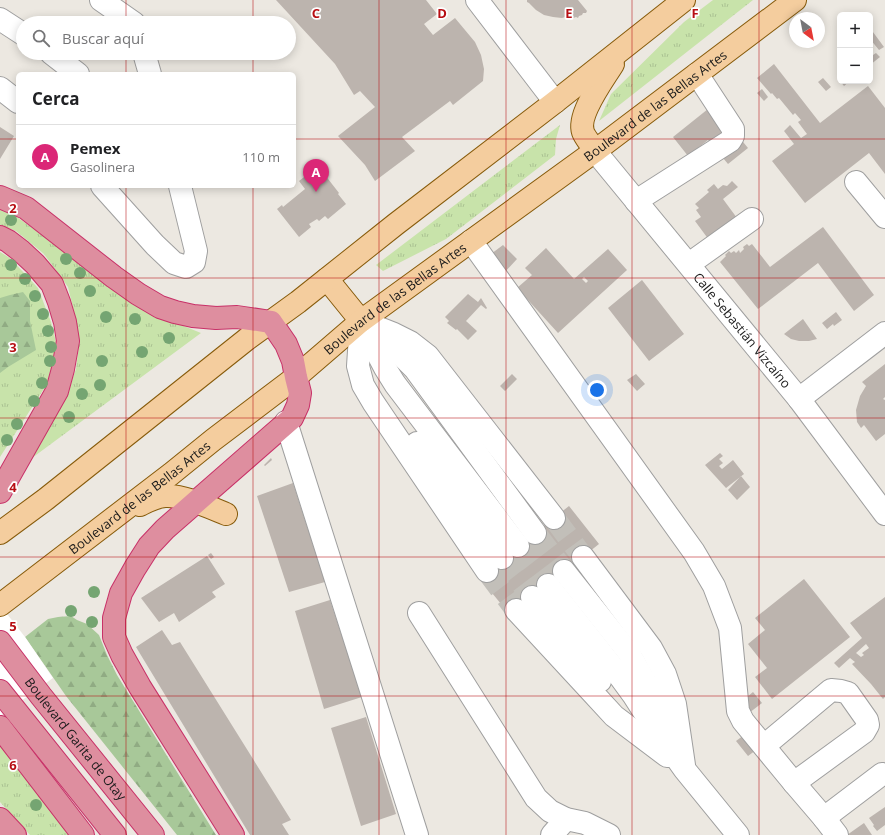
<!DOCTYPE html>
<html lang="es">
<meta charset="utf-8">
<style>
:root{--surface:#fff;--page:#f2f2f2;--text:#202124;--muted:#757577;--line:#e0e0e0;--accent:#db2777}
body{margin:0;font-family:"Open Sans",sans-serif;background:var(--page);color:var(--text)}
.controls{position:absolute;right:12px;top:12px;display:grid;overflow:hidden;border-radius:6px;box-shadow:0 2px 10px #0003}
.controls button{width:36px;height:36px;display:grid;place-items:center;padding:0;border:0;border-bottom:1px solid var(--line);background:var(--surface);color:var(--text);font:20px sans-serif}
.compass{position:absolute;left:789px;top:12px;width:36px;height:36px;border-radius:50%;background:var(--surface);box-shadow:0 2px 10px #0003;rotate:148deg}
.you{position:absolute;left:597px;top:390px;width:14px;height:14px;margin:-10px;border:3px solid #fff;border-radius:50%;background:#1a73e8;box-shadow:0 0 0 6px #1a73e833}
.badge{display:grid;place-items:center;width:26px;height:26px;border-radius:50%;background:var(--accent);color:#fff;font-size:13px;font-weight:700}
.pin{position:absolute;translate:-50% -33px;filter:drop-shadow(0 1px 2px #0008)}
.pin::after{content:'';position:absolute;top:21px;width:14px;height:12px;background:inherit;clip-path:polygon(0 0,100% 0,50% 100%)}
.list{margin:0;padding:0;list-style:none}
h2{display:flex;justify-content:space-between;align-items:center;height:52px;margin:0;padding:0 16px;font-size:17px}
h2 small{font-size:13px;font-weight:400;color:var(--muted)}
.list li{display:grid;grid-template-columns:26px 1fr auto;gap:12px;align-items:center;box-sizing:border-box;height:64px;padding:0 16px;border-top:1px solid var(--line)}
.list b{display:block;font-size:15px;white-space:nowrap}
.list p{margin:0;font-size:13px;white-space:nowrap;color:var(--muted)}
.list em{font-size:13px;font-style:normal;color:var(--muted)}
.icon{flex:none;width:22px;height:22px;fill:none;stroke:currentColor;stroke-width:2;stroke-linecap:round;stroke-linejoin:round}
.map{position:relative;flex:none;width:885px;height:835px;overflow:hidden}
.search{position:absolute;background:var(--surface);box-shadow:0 2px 10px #0003;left:16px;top:16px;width:280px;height:44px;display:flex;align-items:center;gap:10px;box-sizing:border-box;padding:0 14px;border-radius:22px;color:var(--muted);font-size:15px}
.panel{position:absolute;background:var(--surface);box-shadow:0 2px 10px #0003;left:16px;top:72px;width:280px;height:116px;border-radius:6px}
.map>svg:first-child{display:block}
</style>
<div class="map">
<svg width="885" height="835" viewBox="0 0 885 835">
<defs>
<pattern id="grass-tufts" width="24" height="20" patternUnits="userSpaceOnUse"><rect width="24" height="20" fill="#c8e3aa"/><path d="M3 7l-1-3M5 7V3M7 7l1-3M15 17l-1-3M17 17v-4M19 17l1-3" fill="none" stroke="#abc292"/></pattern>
<pattern id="forest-firs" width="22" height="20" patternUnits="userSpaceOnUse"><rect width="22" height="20" fill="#a8c899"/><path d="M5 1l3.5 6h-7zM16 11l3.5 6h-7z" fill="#90ab83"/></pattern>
</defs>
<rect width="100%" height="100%" fill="#ece8e1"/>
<path fill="url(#grass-tufts)" d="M713,0H753L599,121L611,94L684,22Z
M560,125L556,139L555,155L446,239L383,271L376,265Z
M0,207L10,212L113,286L154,314L201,333L32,458L67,393L76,369L79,345L76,320L68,287L44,254L16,231L0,225Z
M0,252L10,258L38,288L51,322L56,342L53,367L47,384L0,457Z
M0,744L71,835H30L0,802Z"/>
<path fill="url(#forest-firs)" d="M23,292L30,301V321L36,350L8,367L0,373V298L10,295Z
M71,616L77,620L87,624L99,635L107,655L117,675L216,835H177L66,696L25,637L48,619L58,617Z"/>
<path fill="#fff" d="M0,605L25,637L53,678L0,716Z"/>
<path fill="#bcb4ae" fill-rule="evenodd" d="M276,0H426L437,14L424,24L433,35L455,18L475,42L481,55L484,69L483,81L453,105L450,101L402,137L415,151L375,181L365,165L338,136L375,107L360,91L354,95L335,64Z
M527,0H578L587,11L586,13H583L582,15L579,16L578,18L576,17L571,19L569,16L562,18L553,17L544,15L536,10L529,3L527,2Z
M870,28L884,47L879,50L870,39Z
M876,53L880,57L870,65V57Z
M774,64L820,123L868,86L885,108V174L869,153L805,203L772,161L794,144L784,131L790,125L801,138L807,134L798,122L801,120L795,113L793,115L779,98L777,99L772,93L771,94L757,78Z
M823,78L831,87L826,91L818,82Z
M840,81H850L844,86Z
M762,89L768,97L764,101L757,93Z
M713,105L748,148L728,164L708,140L688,156L673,137Z
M0,127L14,136L0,159Z
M318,166L339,193L338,194L346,204L328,219L325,216L319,221L317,219L309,224L311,227L299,237L277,209L282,205L283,207L305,189L299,181Z
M732,181L738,187L723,199L737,218L709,240L695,221L701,217L696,210L699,208L695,204L709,192L707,190L714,184L718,189L723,185L727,186Z
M823,227L874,295L854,311L818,263L758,309L720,262L726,256L725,255L729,251L731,253L734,251L736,253L739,250L740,253L744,249L743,247L747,244L749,246L752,244L770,267Z
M503,245L517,259L503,274L487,257Z
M546,248L574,279L608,249L627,270L558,333L517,288L532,275L525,268ZM584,277L588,281L586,283L582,279Z
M642,280L684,334L649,361L608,308Z
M468,294L478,302L481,298L487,308L486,309L481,305L466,321L477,331L468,340L457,329L456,330L447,323L449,321L445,317Z
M836,312L842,320L834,326L833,324L827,329L822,323Z
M803,319L817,339L809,341H799L791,339L784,334Z
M885,364V397L883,399L885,400V434L876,441L864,425L861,428L857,422L856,410L860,396L866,386L862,382Z
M512,374L517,379L505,391L500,386Z
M636,374L645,384L637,391L627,380Z
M720,453L723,456L719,459L723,463L719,466L722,469L733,460L744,474L726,488L705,465Z
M271,458L272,460L265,466L264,465Z
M741,476L750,487L737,500L728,490Z
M293,483L325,582L289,592L257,496Z
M569,506L599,544L510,615L479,577Z
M211,553L214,557L211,559L208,555Z
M207,556L225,584L212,592L216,597L179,622L174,613L159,622L141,598Z
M804,579L850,637L772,699L755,677L767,668L748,644L765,630L755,618Z
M885,597V697L883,699L871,684L852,664L855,662L850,658L839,668L834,663L862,638L850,623ZM866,644L869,648L862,653L864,655L861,657L856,653Z
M330,600L362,697L324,709L295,611Z
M162,630L172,645L180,642L291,820L282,824L289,835H250L136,647Z
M753,692L762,703L749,713L741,702Z
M366,717L396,814L361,826L331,728Z
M744,735L756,750L748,756L736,741Z
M885,807V825L877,831L873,826L874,825L869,818Z
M864,823L872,835H846H847Z"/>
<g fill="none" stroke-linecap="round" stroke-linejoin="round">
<path stroke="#c2bfb9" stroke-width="22" stroke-dasharray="22 11" stroke-linecap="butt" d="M554,518L583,557
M535,533L564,571
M518,546L548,585
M502,558L532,597
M487,571L516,610"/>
<g stroke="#9f9f9f" stroke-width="24">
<g id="minor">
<path d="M101,0L134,23"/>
<path d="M477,0L555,102"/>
<path d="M0,19L23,34"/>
<path d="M51,53L78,74"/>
<path d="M144,53L150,74"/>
<path d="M0,88L18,102"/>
<path id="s1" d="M595,151L799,399L885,514"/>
<path d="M856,182L885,217"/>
<path d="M102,186L155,245L174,263L186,267L194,262L196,251L180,186"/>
<path d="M636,201L730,141L733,136V129L697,74"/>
<path d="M471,241L694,552L714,586L730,628L738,711L743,721L794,783L824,818L837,835"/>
<path d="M689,264L752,219"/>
<path d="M361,321L358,366L363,385L373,402L487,571"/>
<path d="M361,321L394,334L410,342L428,356L554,518"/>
<path d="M365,330L385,368L395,384L518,546"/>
<path d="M379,336L401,355L415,369L535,533"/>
<path d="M799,399L885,333"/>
<path d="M286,422L417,835"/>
<path d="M417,443L502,558"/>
<path d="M583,557L651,648L665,674L675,704L684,765"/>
<path d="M564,571L629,653L647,685L662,720"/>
<path d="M548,585L612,666L634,696L650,721L685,770L738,835"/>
<path d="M532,597L600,681"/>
<path d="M516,610L591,691L614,716L667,756"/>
<path d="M419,613L536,798L550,811L566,819L585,823L609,835"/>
<path d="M764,746L831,690L841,691L848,693L867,720L868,725L864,732L794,783"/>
<path d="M824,818L882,774"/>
<path d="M552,835L566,819"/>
</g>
</g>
<g stroke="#875b0b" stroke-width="24">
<g id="major">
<path d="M595,151C592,145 585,138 583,132C577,114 604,79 613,64"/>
<path d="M327,279L361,321"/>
<path d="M140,505C148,501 157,496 166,496C183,495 209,507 226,514"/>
<path d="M0,533L46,499L247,339L298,302L396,224L555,102L684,0"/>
<path id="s2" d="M0,605L171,474L213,440L296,377L361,321L595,151L795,0"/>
</g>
</g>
<g stroke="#c83168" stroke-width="24">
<g id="highway">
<path d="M0,197L26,208L114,277L138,294L160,307L175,312L193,316L216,318L237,317L271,322L286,344L293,361L296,377L300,393L298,405L292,418L165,529L149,546L135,568L121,593L114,618V637L122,655L140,687L233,835"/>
<path d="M0,237L8,241L21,251L35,264L52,284L59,302L65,322L68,341L63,369L57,391L0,492"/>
<path id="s3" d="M0,642L41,696L153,835"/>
<path d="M0,691L115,835"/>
<path d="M0,727L83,835"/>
<path d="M0,819L15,835"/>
</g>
</g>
<use href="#minor" stroke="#fff" stroke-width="22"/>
<use href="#major" stroke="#f4cd9e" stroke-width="22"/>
<use href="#highway" stroke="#de8e9f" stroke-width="22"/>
</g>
<g fill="#75a572">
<circle cx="11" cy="220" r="6"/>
<circle cx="66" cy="259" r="6"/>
<circle cx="11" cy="265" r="6"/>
<circle cx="80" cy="273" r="6"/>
<circle cx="25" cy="279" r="6"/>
<circle cx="90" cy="291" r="6"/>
<circle cx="35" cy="296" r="6"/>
<circle cx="43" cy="314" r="6"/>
<circle cx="106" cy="317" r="6"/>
<circle cx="135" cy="319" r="6"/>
<circle cx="48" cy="331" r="6"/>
<circle cx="169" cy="338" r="6"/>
<circle cx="51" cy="347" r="6"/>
<circle cx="142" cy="352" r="6"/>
<circle cx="50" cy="361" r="6"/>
<circle cx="102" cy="361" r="6"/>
<circle cx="42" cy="383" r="6"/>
<circle cx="100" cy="385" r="6"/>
<circle cx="82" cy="394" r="6"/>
<circle cx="34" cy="401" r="6"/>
<circle cx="69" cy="417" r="6"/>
<circle cx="17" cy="424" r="6"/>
<circle cx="7" cy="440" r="6"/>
<circle cx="94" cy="592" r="6"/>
<circle cx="71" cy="611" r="6"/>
<circle cx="92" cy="622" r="6"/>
<circle cx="36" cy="805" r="6"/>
</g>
<path fill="none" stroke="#b70f14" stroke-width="1" stroke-opacity="0.55" d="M126,0V23M253,0V23M379,0V835M506,0V835M632,0V835M759,0V835M126,53V74M253,53V74M0,139H18M294,139H885M126,186V835M253,186V835M0,278H885M0,418H885M0,557H885M0,696H885"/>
<g text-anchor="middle" stroke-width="3.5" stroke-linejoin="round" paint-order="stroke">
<g font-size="13" fill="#1b1b1b" stroke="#fff">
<text dy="5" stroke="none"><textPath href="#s2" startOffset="824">Boulevard de las Bellas Artes</textPath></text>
<text dy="5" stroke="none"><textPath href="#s2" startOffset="500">Boulevard de las Bellas Artes</textPath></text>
<text dy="5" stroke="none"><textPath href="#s1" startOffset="232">Calle Sebastián Vizcaíno</textPath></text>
<text dy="5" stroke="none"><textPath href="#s2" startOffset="176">Boulevard de las Bellas Artes</textPath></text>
<text dy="5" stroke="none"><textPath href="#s3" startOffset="123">Boulevard Garita de Otay</textPath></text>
</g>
</g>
<g font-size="13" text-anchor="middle" font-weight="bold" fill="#b70f14" stroke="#fff" stroke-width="3.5" stroke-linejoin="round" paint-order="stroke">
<text x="316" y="18">C</text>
<text x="442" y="18">D</text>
<text x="569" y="18">E</text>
<text x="695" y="18">F</text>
<text x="13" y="213">2</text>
<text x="13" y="352">3</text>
<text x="13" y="492">4</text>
<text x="13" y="631">5</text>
<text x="13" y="770">6</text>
</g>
</svg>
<div class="controls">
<button>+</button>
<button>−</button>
</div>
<svg class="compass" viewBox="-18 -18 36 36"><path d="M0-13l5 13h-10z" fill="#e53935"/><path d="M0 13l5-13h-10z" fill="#757577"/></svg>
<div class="you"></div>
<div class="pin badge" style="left:316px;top:192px">A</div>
<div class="search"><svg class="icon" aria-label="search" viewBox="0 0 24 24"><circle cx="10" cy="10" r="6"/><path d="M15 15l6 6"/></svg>Buscar aquí</div>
<section class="panel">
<h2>Cerca<small></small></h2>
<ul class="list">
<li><span class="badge">A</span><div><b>Pemex</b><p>Gasolinera</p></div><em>110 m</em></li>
</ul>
</section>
</div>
